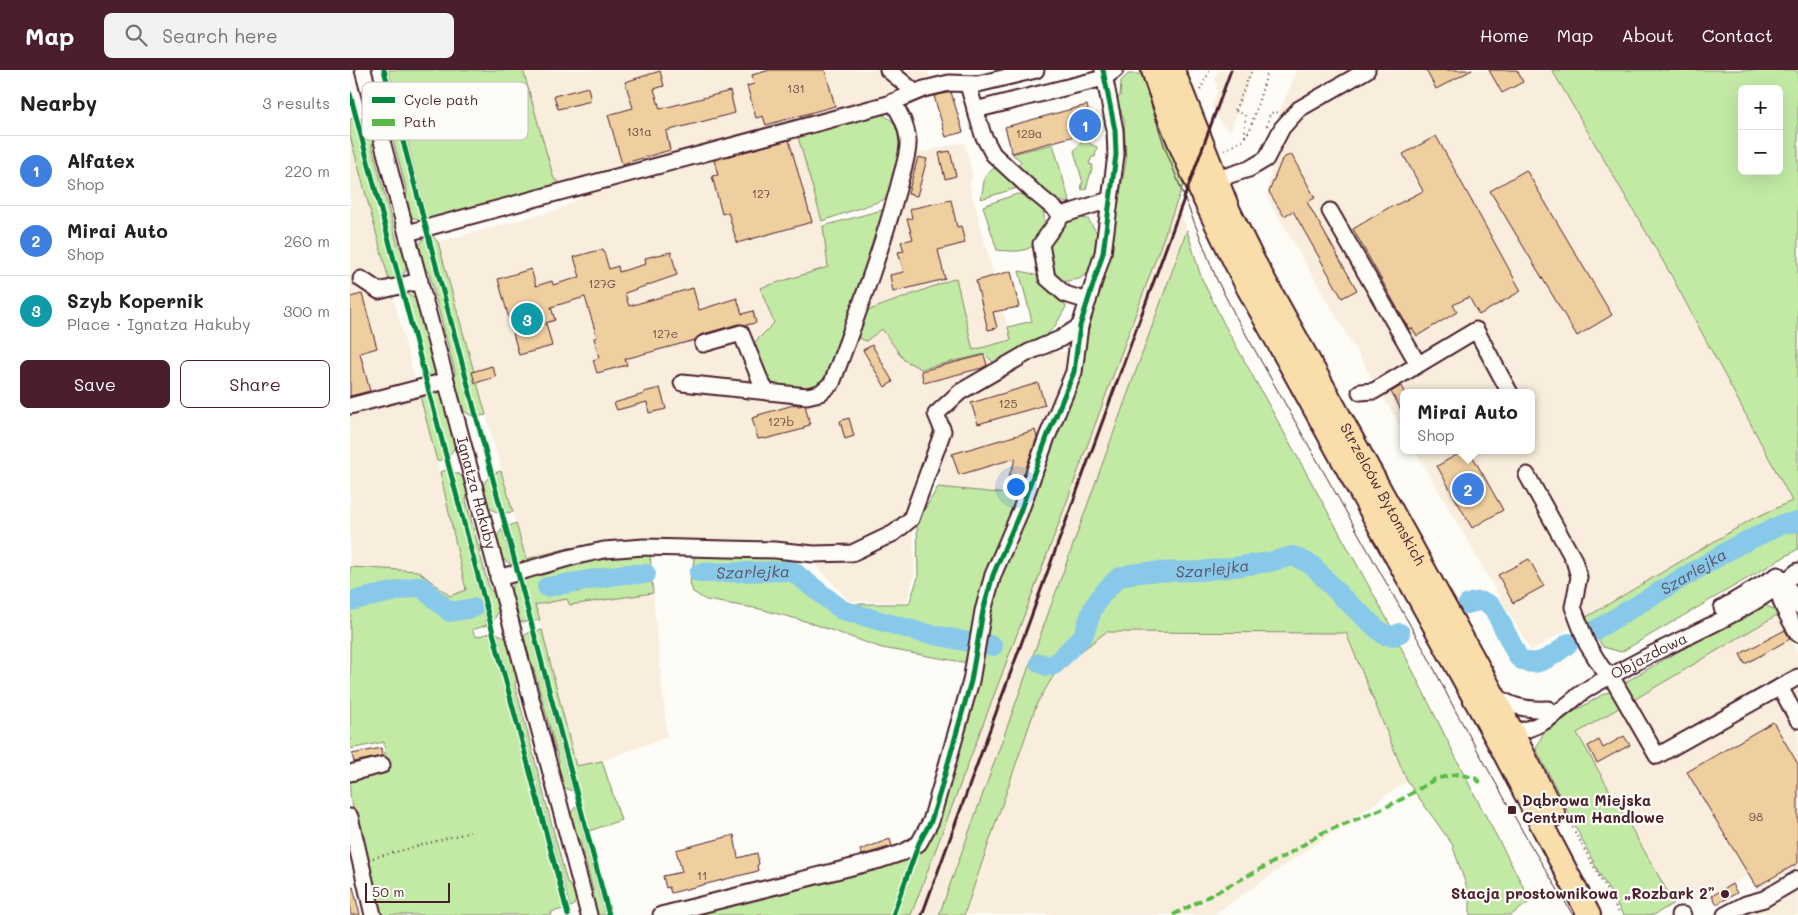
<!DOCTYPE html>
<meta charset="utf-8">
<style>
:root{--surface:#fff;--page:#f2f2f2;--text:#202124;--muted:#757577;--line:#e0e0e0;--accent:#4a1f2b}
body{margin:0;font-family:Mali,sans-serif;background:var(--page);color:var(--text)}
.controls{position:absolute;right:15px;top:15px;display:grid;overflow:hidden;border-radius:8px;box-shadow:0 5px 20px #0002}
.controls button{width:45px;height:45px;display:grid;place-items:center;padding:0;border:0;border-bottom:1px solid var(--line);background:var(--surface);color:var(--text);font:25px sans-serif}
.scale{position:absolute;left:15px;bottom:12px;width:85px;box-sizing:border-box;padding-left:5px;border:2px solid #4a1f2b;border-top:0;font-size:14px;line-height:18px;white-space:nowrap;color:#4a1f2b;-webkit-text-stroke:4px #fdfcf7;paint-order:stroke}
.you{position:absolute;left:665px;top:416px;width:18px;height:18px;margin:-12px;border:4px solid #fff;border-radius:50%;background:#1a73e8;box-shadow:0 0 0 8px #1a73e833}
.badge{display:grid;place-items:center;width:32px;height:32px;border-radius:50%;background:var(--accent);color:#fff;font-size:16px;font-weight:700}
.pin{position:absolute;translate:-50% -50%;border:2px solid #fff;box-shadow:0 1px 5px #0006}
.popup{position:absolute;left:1050px;top:319px;width:135px;height:65px;box-sizing:border-box;display:grid;place-content:center;border-radius:8px;background:var(--surface);filter:drop-shadow(0 1px 4px #0005);font-size:16px;white-space:nowrap;color:var(--muted)}
.popup b{font-size:19px;color:var(--text)}
.popup::after{content:'';position:absolute;left:50%;top:100%;margin-left:-10px;border:10px solid transparent;border-top-color:var(--surface)}
.list{margin:0;padding:0;list-style:none}
h2{display:flex;justify-content:space-between;align-items:center;height:65px;margin:0;padding:0 20px;font-size:21px}
h2 small{font-size:16px;font-weight:400;color:var(--muted)}
.list li{display:grid;grid-template-columns:32px 1fr auto;gap:15px;align-items:center;box-sizing:border-box;height:70px;padding:0 20px;border-top:1px solid var(--line)}
.list b{display:block;font-size:19px;white-space:nowrap}
.list p{margin:0;font-size:16px;white-space:nowrap;color:var(--muted)}
.list em{font-size:16px;font-style:normal;color:var(--muted)}
.actions{display:flex;gap:10px;padding:15px 20px}
.actions a{flex:1;padding:11px 0;border:1px solid var(--accent);border-radius:8px;text-align:center;font-size:18px;color:var(--accent)}
.actions .main{background:var(--accent);color:#fff}
.icon{flex:none;width:28px;height:28px;fill:none;stroke:currentColor;stroke-width:2;stroke-linecap:round;stroke-linejoin:round}
.map{position:relative;flex:none;width:1448px;height:845px;overflow:hidden}
header{display:flex;align-items:center;gap:30px;box-sizing:border-box;height:70px;padding:0 25px;background:var(--accent);color:#fff}
header strong{font-size:24px}
nav{display:flex;gap:28px;margin-inline-start:auto;font-size:18px}
.search{width:350px;height:45px;background:var(--page);display:flex;align-items:center;gap:12px;box-sizing:border-box;padding:0 18px;border-radius:8px;color:var(--muted);font-size:19px}
main{display:flex}
aside{flex:1;background:var(--surface)}
.map>svg:first-child{display:block}
</style>
<header>
<strong>Map</strong>
<div class="search"><svg class="icon" aria-label="search" viewBox="0 0 24 24"><circle cx="10" cy="10" r="6"/><path d="M15 15l6 6"/></svg>Search here</div>
<nav><a>Home</a><a>Map</a><a>About</a><a>Contact</a></nav>
</header>
<main>
<aside>
<h2>Nearby<small>3 results</small></h2>
<ul class="list">
<li><span class="badge" style="background:#3f7fe0">1</span><div><b>Alfatex</b><p>Shop</p></div><em>220 m</em></li>
<li><span class="badge" style="background:#3f7fe0">2</span><div><b>Mirai Auto</b><p>Shop</p></div><em>260 m</em></li>
<li><span class="badge" style="background:#0f9aa8">3</span><div><b>Szyb Kopernik</b><p>Place · Ignatza Hakuby</p></div><em>300 m</em></li>
</ul>
<div class="actions"><a class="main">Save</a><a>Share</a></div>
</aside>
<div class="map">
<svg width="1448" height="845" viewBox="0 0 1448 845">
<rect width="100%" height="100%" fill="#fdfcf7"/>
<filter id="ink" filterUnits="userSpaceOnUse"><feTurbulence type="fractalNoise" baseFrequency=".02" numOctaves="2"/><feDisplacementMap in="SourceGraphic" scale="10" xChannelSelector="R" yChannelSelector="G"/><feConvolveMatrix kernelMatrix="1 2 1 2 8 2 1 2 1" color-interpolation-filters="sRGB"/></filter>
<g filter="url(#ink)">
<path fill="#f9eedd" d="M173,0H578L580,7L544,25L217,117L204,109Z
M868,0H903L881,60L873,56L862,37L867,20L865,9Z
M947,0H1202L1321,205L1443,432L1402,449L1181,581L1065,380H1182V323H1054V363L917,127L929,43Z
M447,62L472,151L478,197L505,266L532,259L554,290L571,299L635,284L646,295L602,321L576,346L584,365L562,435L565,502L557,532L499,531L457,486L402,474L277,471L219,478L176,489L88,172L210,139L252,116Z
M0,66L87,391L117,520L100,526L68,501L0,497Z
M614,72L623,105L619,113L661,270L622,280L606,209L517,241L565,84Z
M827,131L837,160L589,845H561L709,453Z
M693,281L722,282L669,425L588,417L599,356L595,345L633,316Z
M303,523L317,667L252,691L226,696L185,535L217,529L220,535Z
M1427,545L1448,583V798L1407,820L1398,805L1351,831H1339L1324,833L1227,663Z
M756,562L996,563L1057,711L863,845H614L687,633L707,600Z
M1448,800V845H1365Z"/>
<path fill="#c2eaa5" stroke="#868468" fill-rule="evenodd" d="M38,0H173L204,109L217,117L78,152L48,36L55,33L52,22L45,24Z
M1202,0H1445L1448,2V479L1271,582L1253,577L1235,548L1402,449L1442,431L1321,205ZM1392,19H1429V101H1392Z
M778,4H797L838,104L827,131L709,453L561,845H331L467,814L569,782L590,747L647,513L731,302L741,245L762,165L776,91L774,50L767,29L770,26L771,11Z
M41,40L72,151L62,147L55,133L57,122L44,73L37,65L34,53L36,46Z
M531,43C536,47 544,51 547,56C560,78 545,108 536,129L472,151L448,67Z
M3,48L47,211L40,214L0,66V49Z
M10,48C22,55 25,62 22,76L48,175L56,184V200L52,207Z
M735,67L740,74L747,77L745,87H742L739,94L743,95L736,119L732,120L731,114L733,113L724,81Z
M703,74L720,133C699,132 682,111 667,98L671,91L662,84Z
M644,98L652,101L670,117L631,129L635,106Z
M667,124C690,125 700,144 691,165C688,170 686,174 681,177C672,183 658,181 647,180L633,136Z
M532,140L535,153L480,305L456,321L419,317L402,275L424,253L410,218L478,197L473,156Z
M730,148L738,149L747,163L748,171L739,202L729,209L711,212L704,208L696,179C706,165 713,152 730,148Z
M837,160L851,207L874,254L1036,547L1123,722L1181,831L1161,845H1120V827L1102,774L1057,711L996,563L756,562L707,600L687,633L614,845H589Z
M81,164L88,172L136,345L129,346Z
M75,167L123,346C106,341 102,317 105,302L79,203C69,192 63,179 75,167Z
M669,201C692,204 707,216 716,237L705,256L693,269L646,295L635,284L571,299L554,290L532,259L516,271L505,266L517,241L606,208L623,280L661,270L658,257L682,251Z
M56,224L62,226L67,231L88,305L79,310Z
M89,321L93,323L105,371L104,379L99,385L82,322Z
M77,324L94,389L87,391L70,326Z
M97,400L137,555L122,560L126,567L140,563L214,839L201,842L202,845H29L0,725V713L5,705L36,700L34,672L0,679V497L68,501L100,526L116,520L90,402Z
M151,401L163,442L155,443L144,403Z
M103,402C118,406 119,417 116,430L139,518C149,528 152,539 143,551Z
M139,407L149,443C134,438 126,418 139,407Z
M588,417L669,425L618,593L532,578L458,552L410,539L356,530L343,522L340,513L345,483L432,488L449,494L497,534H559L568,507L567,452Z
M166,453L176,489L219,478L277,471L169,495L159,456Z
M152,459L162,495L150,487C147,476 144,468 152,459Z
M300,484L303,523L220,535L217,529L185,535L190,550L184,551L172,506L259,486Z
M166,510L178,552H170C161,541 156,521 166,510Z
M1415,535L1423,539L1427,545L1282,631L1275,617L1276,612L1279,610L1407,536Z
M192,560L226,696L252,691L271,750L239,761L186,561Z
M180,562L222,721C208,717 205,703 209,691L182,593L175,585L172,567Z
M147,563L157,569L168,604L165,615L217,812C224,820 230,826 223,836L220,837Z
M1261,622L1264,623L1272,636L1227,663L1324,833L1304,845H1273L1249,803L1186,679L1195,659L1255,623Z
M226,736L255,845H245L241,831L243,820L230,771L222,763L220,752L221,743Z"/>
<g fill="none" stroke-linecap="round" stroke-linejoin="round">
<path stroke="#6f859d" stroke-width="3" d="M228,521L229,511"/>
<g stroke="#88c9e9" stroke-width="20">
<path id="s1" d="M349,503L442,501L492,540L569,562L620,572"/>
<path d="M197,517L274,504H296"/>
<path d="M0,531L70,516L100,542L123,538"/>
<path d="M1118,534C1128,530 1136,530 1144,539L1168,587C1184,602 1206,584 1219,573"/>
<path id="s2" d="M1242,562L1386,476L1433,454L1448,452"/>
<path d="M634,574L643,576"/>
<path id="s3" d="M690,593L697,596L704,595L733,566L743,538L753,523L768,508L780,504L798,502L851,501L892,496L919,492L943,486L962,495L992,527L1034,565L1043,566L1050,563"/>
</g>
</g>
<path fill="#efcea0" stroke="#4a1f2b" d="M420,0H475L485,36L416,55L413,46L406,48L397,16L404,14L402,5Z
M1076,0H1122L1086,19Z
M1139,0H1167L1173,12L1152,23Z
M310,1L314,16L304,19L310,39L380,21L385,43L316,61L320,80L272,94L258,45L283,38L275,12Z
M238,17L241,31L208,39L204,26Z
M601,22L613,62L596,67L584,26Z
M737,35L743,61L662,83L655,57Z
M1086,66L1171,221L1129,245L1119,227L1103,235L1107,242L1067,266L1062,258L1059,259L1003,159L1043,135L1044,136L1073,121L1053,84Z
M439,70L462,152L387,173L378,142L372,144L362,106L368,105L364,90Z
M600,81L606,106L595,109L589,83Z
M941,84L965,128L957,132L1007,220L992,228L943,141L934,146L919,122L932,89Z
M568,87L577,89L567,126L558,124Z
M1176,100L1262,245L1227,266L1140,121Z
M601,130L607,157L611,156L615,173L588,180L595,209L543,222L540,205L554,202L548,182L554,181L551,172L563,169L557,149L562,148L560,139Z
M253,179L259,199L268,196L269,202L296,194L295,188L321,182L327,205L275,223L279,236L343,218L349,240L387,228L392,244L403,241L406,253L396,255L388,254L350,265L345,270L275,289L277,295L247,303L243,290L249,288L244,268L247,267L235,227L201,237L205,250L196,253L202,276L169,285L148,209L181,199L186,216L202,211L203,215L230,207L224,187Z
M661,201L669,237L643,242L647,258L638,260L626,211Z
M12,224L27,278L10,283L20,321L0,326V227Z
M522,275L543,312L535,317L513,280Z
M634,285L637,295L632,298L574,313L571,301Z
M142,296L146,307L125,313L122,302Z
M688,313L695,335L628,354L621,333Z
M1051,316L1054,322V345L1041,322Z
M310,318L316,339L299,343L297,332L267,340L264,333L294,324V322Z
M447,334L448,336L455,335L460,355L453,357L454,359L415,369L414,368L408,369L402,348L409,346L408,345Z
M499,348L504,366L495,369L490,351Z
M685,360L687,367L668,421L655,416L666,388L609,405L602,384Z
M1115,380H1119L1153,440L1122,458L1087,396Z
M1179,489L1194,516L1163,533L1148,505Z
M1435,560L1440,569L1395,594L1390,584Z
M1423,652L1448,694V793L1406,817L1337,702Z
M1274,666L1280,675L1247,693L1238,676L1249,670L1253,678Z
M31,678L32,686L4,692L2,684Z
M384,765L388,788L407,783L409,794L407,795L408,801L321,823L319,817L316,818L313,806L332,802L326,780Z
M540,769L542,776L512,785L510,780Z
M1382,814L1387,823L1367,834L1362,826Z
M3,817L10,845H0V818Z"/>
<g fill="none" stroke-linecap="round" stroke-linejoin="round">
<g stroke="#4a1f2b" stroke-width="19">
<g id="minor">
<path id="s4" d="M13,0L239,845"/>
<path d="M538,0L560,18L563,23"/>
<path d="M618,15L633,65L643,84L684,122L712,145L759,130"/>
<path d="M625,40L754,8L765,0"/>
<path d="M867,109L899,99L916,89L932,58L949,39L1017,0"/>
<path d="M980,141L1068,294"/>
<path d="M712,145L691,174L697,208L715,224L738,231"/>
<path d="M57,163L538,34L574,19L599,13L628,14L686,0"/>
<path d="M11,209L29,221L70,211"/>
<path d="M353,274L391,263L411,312L417,322"/>
<path d="M332,313L457,326L470,323L482,313C506,248 531,182 549,115C552,101 559,85 558,71C557,56 550,44 543,32"/>
<path d="M1010,322L1024,321L1126,260L1160,323"/>
<path d="M0,336L96,311"/>
<path d="M1177,405L1224,490L1229,507L1223,537L1237,574L1252,598L1261,606L1307,686L1448,607"/>
<path d="M148,508L222,487L254,480L294,477L425,480L464,484L502,483L544,463L561,449L593,361L586,344L610,322L679,282L710,269L730,256"/>
<path d="M1429,508L1435,512L1448,536"/>
<path d="M1432,508C1422,525 1440,549 1448,564"/>
<path d="M1372,538L1428,505"/>
<path d="M1430,617L1448,650"/>
<path d="M1143,624C1160,637 1177,640 1198,639"/>
<path id="s5" d="M1155,660C1182,667 1210,641 1229,625C1241,615 1258,608 1272,600C1330,567 1396,545 1448,501"/>
<path d="M0,703L32,695"/>
<path d="M0,747L23,845"/>
<path d="M311,845L530,790L554,782L569,773L581,751L621,611L633,541L643,505L670,442L697,367L724,302L730,256L753,183L766,85L765,60L753,0"/>
<path d="M1329,845H1333"/>
<path d="M1375,845L1396,834L1414,829L1448,809"/>
</g>
</g>
<g stroke="#4a1f2b" stroke-width="26">
<g id="highway">
<path d="M803,0C826,75 863,148 898,218L1149,673L1239,845"/>
<path id="s6" d="M823,0L879,141L903,190L1143,624L1204,745"/>
</g>
</g>
<path stroke="#4a1f2b" stroke-width="2" stroke-dasharray="1 4" stroke-linecap="butt" d="M850,20L860,0
M885,40L902,0
M886,41L895,45V66
M917,56L920,43L929,42
M874,80L892,71L900,60L918,0
M1220,753L1270,845
M23,788L120,762"/>
<use href="#minor" stroke="#fdfcf7" stroke-width="15"/>
<use href="#highway" stroke="#f9deab" stroke-width="22"/>
<path stroke="#4a1f2b" stroke-width="1" d="M790,0L815,78L867,210L885,245L1077,585L1105,640L1177,769L1223,845"/>
<path stroke="#4a1f2b" stroke-width="3" d="M572,845L881,0"/>
<path stroke="#58b947" stroke-width="4" stroke-dasharray="8 4" stroke-linecap="butt" d="M823,845L937,785L972,763L1034,738L1054,728L1085,709L1108,704L1125,708L1133,715"/>
<g stroke="#fdfcf7" stroke-width="8">
<path id="cycleway" d="M34,0L259,845
M0,24L218,845
M543,845L569,773L581,751L590,722L621,611L633,541L643,505L670,442L697,367L724,302L730,256L753,183L766,85L765,60L753,0"/>
</g>
<use href="#cycleway" stroke="#00873e" stroke-width="5"/>
</g>
</g>
<g fill="#4a1f2b" stroke="#fdfcf7" stroke-width="2">
<rect x="1157" y="735" width="10" height="10" rx="2.5"/>
<circle cx="1375" cy="824" r="5"/>
</g>
<g text-anchor="middle" stroke-width="4.5" stroke-linejoin="round" paint-order="stroke">
<g font-size="12" fill="#734b48">
<text x="446" y="23">131</text>
<text x="289" y="66">131a</text>
<text x="679" y="68">129a</text>
<text x="411" y="128">127</text>
<text x="252" y="218">127G</text>
<text x="315" y="268">127e</text>
<text x="658" y="338">125</text>
<text x="431" y="356">127b</text>
<text x="1406" y="751">98</text>
<text x="352" y="810">11</text>
</g>
<g font-size="15" fill="#4a1f2b" stroke="#fdfcf7">
<text dy="5" stroke="none"><textPath href="#s4" startOffset="438">Ignatza Hakuby</textPath></text>
<text dy="5" stroke="none"><textPath href="#s6" startOffset="474">Strzelców Bytomskich</textPath></text>
<text dy="5" stroke="none"><textPath href="#s5" startOffset="165">Objazdowa</textPath></text>
</g>
<g font-size="15" font-weight="bold" fill="#4a1f2b" stroke="#fdfcf7" text-anchor="start">
<text x="1172" y="736">Dąbrowa Miejska<tspan x="1172" dy="17">Centrum Handlowe</tspan></text>
<text x="1365" y="829" text-anchor="end">Stacja prostownikowa „Rozbark 2”</text>
</g>
<g font-size="16" font-style="italic" fill="#5d5264" stroke="#fdfcf7">
<text dy="6" stroke="none"><textPath href="#s3" startOffset="220">Szarlejka</textPath></text>
<text dy="6" stroke="none"><textPath href="#s2" startOffset="118">Szarlejka</textPath></text>
<text dy="6" stroke="none"><textPath href="#s1" startOffset="54">Szarlejka</textPath></text>
</g>
</g>
<rect x="12" y="12" width="166" height="58" rx="8" fill="#fdfcf7" stroke="#c7baba" stroke-width="1"/>
<rect x="22" y="27" width="23" height="6" fill="#00873e"/>
<rect x="22" y="49" width="23" height="7" fill="#58b947"/>
<g font-size="14" fill="#4a1f2b">
<text x="54" y="35">Cycle path</text>
<text x="54" y="57">Path</text>
</g>
</svg>
<div class="controls">
<button>+</button>
<button>−</button>
</div>
<div class="scale">50 m</div>
<div class="you"></div>
<div class="pin badge" style="left:735px;top:55px;background:#3f7fe0">1</div>
<div class="pin badge" style="left:1118px;top:419px;background:#3f7fe0">2</div>
<div class="popup"><b>Mirai Auto</b>Shop</div>
<div class="pin badge" style="left:177px;top:249px;background:#0f9aa8">3</div>
</div>
</main>
